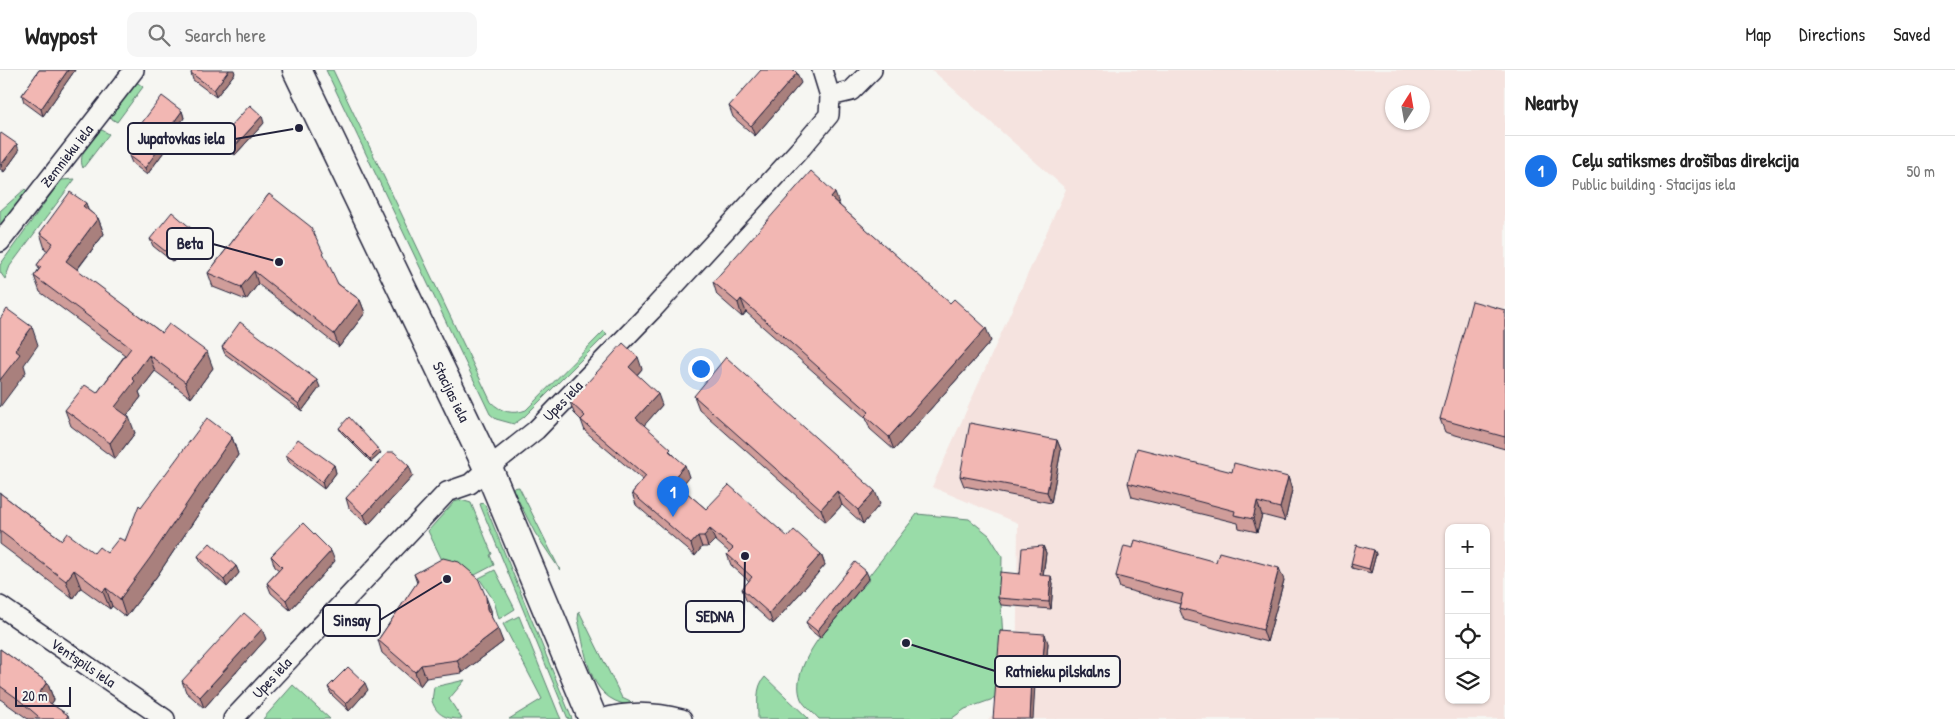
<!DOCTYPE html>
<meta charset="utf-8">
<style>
:root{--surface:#fff;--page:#f6f6f6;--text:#222;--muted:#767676;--line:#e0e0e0;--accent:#1a73e8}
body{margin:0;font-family:"Patrick Hand",sans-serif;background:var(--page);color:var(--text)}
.controls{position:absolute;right:15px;bottom:15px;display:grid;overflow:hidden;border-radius:10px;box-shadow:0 1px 4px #0004}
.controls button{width:45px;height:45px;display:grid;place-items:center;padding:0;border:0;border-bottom:1px solid var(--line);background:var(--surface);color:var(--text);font:25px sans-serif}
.compass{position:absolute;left:1385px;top:15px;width:45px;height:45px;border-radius:50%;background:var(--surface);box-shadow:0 1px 4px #0004;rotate:11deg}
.scale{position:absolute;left:15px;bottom:12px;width:56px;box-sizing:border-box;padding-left:5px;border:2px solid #22223b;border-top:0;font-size:14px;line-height:18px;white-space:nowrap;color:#22223b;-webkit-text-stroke:4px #f6f6f2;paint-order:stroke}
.you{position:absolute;left:700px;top:298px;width:18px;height:18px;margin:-12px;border:4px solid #fff;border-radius:50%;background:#1a73e8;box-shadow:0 0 0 8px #1a73e833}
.badge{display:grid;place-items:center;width:32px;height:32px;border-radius:50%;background:var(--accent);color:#fff;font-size:16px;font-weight:700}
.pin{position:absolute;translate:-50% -41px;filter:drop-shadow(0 1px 2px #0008)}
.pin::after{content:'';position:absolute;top:26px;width:18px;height:15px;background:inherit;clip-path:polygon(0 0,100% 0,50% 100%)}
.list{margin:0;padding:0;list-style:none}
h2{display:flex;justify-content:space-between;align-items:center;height:65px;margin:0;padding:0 20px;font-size:21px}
h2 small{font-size:16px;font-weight:400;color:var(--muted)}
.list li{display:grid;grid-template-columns:32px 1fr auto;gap:15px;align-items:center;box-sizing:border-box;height:70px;padding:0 20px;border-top:1px solid var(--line)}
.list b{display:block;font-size:19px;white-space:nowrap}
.list p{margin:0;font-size:16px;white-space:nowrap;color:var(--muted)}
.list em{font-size:16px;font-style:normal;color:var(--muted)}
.icon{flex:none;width:28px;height:28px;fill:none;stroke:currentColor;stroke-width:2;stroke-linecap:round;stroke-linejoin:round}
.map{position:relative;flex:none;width:1505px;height:649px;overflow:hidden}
header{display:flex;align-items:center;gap:30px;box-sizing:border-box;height:70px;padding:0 25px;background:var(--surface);border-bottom:1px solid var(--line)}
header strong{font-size:24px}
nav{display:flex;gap:28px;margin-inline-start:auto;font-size:18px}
.search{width:350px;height:45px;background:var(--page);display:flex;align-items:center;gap:12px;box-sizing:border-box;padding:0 18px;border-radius:10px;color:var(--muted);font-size:19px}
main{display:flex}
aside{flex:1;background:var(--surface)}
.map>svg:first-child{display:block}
</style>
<header>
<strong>Waypost</strong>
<div class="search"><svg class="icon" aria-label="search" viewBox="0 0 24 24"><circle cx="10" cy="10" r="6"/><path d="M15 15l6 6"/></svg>Search here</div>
<nav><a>Map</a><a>Directions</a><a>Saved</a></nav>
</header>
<main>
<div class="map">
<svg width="1505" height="649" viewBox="0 0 1505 649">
<rect width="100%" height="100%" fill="#f6f6f2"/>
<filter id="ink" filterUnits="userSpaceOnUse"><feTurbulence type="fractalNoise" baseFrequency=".02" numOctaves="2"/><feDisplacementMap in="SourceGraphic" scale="10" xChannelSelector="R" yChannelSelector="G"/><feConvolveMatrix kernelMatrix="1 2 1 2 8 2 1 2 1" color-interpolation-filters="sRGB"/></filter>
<g filter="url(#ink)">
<path fill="#f5e3df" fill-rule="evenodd" d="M932,0H1505V649H988L1016,627L1018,453L932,417L1066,119ZM1392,22H1422V52H1392ZM1449,458H1486V630H1449Z"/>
<path fill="#99dca8" stroke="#5e7f72" d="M326,0H333L491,332C501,342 513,345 526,340L604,261L607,264L524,347L514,354L496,349L490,344Z
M135,13H138L143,17L117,52L112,49L111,43Z
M102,60L109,64L83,98C77,85 90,66 102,60Z
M75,109L10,196L5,209L0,202V195L61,110Z
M25,119L27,121L0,158V141Z
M519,417L560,500L535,463L512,418Z
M461,430L471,433L492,484L490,485L494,495L475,505L444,494L428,461L454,432Z
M483,433L485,435L572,649H568L481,437L480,434Z
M917,444L969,449L989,465L1002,486L1001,535L1003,569L999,627L965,639L951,649H819C814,643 804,636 801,629C786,592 848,534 870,509L868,507Z
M495,500L515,539L499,549L494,531L479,508Z
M579,541L622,628L639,636C588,635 587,588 578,549Z
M519,546L559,645L561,649H509L542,629L503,554Z
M765,607L809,649H758C758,635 755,617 765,607Z
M465,610L449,629L462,649C447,649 437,646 432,631L434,617Z
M293,615L330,649H263Z"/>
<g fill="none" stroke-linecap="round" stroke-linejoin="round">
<g stroke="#22223b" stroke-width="22">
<path id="street" d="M830,26L851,21L872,0
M0,172L134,0
M0,536L165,649
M233,649L447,422L470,414L488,398L536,360L652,240L802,77L829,45L830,26L822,0
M601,649C627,641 656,642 682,649"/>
</g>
<g stroke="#22223b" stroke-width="31">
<path id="secondary" d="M297,0L488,398L593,649"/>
</g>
<use href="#street" stroke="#f6f6f2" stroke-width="19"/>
<use href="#secondary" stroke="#f6f6f2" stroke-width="28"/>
</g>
<path fill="#d09d9a" stroke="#22223b" d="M39,0H75L43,46L24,32L22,25Z
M191,3H235L216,27L193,10Z
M801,13L755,66L733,47L729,36Z
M182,41L184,48L170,67L171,72L147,105L132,93L129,86L144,67L140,64L138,58Z
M264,53L235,85L223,75L220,68Z
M0,65L19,81L4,102L0,99Z
M269,124L338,214L360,230L365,243L339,277L258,214L246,230L213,217L208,203Z
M840,136L991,271L894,380L870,359L866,348L746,242L742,247L717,225L713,212Z
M88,140L98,148L104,164L77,200L162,263L213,298L191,328L155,301L139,322L141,327L126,346L135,363L115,389L71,356L65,340L97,323L125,285L40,222L34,206L39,199L37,195L48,181L45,179L40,163Z
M195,166L173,192L153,176L150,169Z
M1505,240V379L1445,362L1440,349Z
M222,277L320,317L302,341L225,284Z
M642,299L637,305L662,335L644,355L674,385L689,407L680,417L706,439L788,467L821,484L825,495L773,554L746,530L742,519L749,511L731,495L727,484L729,482L715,470L708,477H702L695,486L636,435L632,423L643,410L585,361L581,350L574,343L570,332Z
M694,326L880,434L863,454L842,435L826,452L699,339Z
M339,358L381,383L371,392L341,362Z
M232,367L238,385L157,506L126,547L112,536L110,539L81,518L73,529L0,474V423L62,470L94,483H107L125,471L141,437Z
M1057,370L1061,380L1051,433L964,416L960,406Z
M286,385L334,395L336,403L324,419L289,392Z
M1232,402L1288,407L1292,420L1285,451L1262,445L1257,462L1239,458L1238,453L1132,427L1128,413Z
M413,406L368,455L349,438L346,428Z
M1043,476L1046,483L1043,506L1053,513L1051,539L1001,535L998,528Z
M1133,478L1284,510L1267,572L1184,550L1179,538L1180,534L1120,518L1116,506Z
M1374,480L1376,484L1371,503L1352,498L1351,494Z
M198,486L236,496L239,503L227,517L201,493Z
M271,486L335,491L290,540L271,523L267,513L279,500L275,497Z
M414,504L491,540V547L503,572L462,603L426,608L420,616L382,583L378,570L417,513Z
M869,508L820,568L809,559L806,552Z
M1000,561L1048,573L1046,598L1036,597Z
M266,569L204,638L186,622L182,611Z
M0,579L47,612L54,630L51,634L68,645L69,649H28L0,629Z
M328,617L368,620L349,641L331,624Z"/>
<path fill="#a9807d" stroke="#22223b" d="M68,0H75L43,46L41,39Z
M229,0H234L235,3L216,27L214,20Z
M797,3L801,13L755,66L751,56Z
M182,41L184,48L170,67L171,72L147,105L145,98L166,63Z
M262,46L264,53L235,85L233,78Z
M17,74L19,81L4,102L1,95Z
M835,123L840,136L831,128Z
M86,133L91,149L83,136Z
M98,148L104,164L71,207L66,191Z
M192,159L195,166L173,192L170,185Z
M254,201L258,214L246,230L241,217Z
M741,229L746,242L742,247L738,233Z
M360,230L365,243L339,277L334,264Z
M32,257L38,275L24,295L26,302L0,337V310L15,280Z
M986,258L991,271L894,380L889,367Z
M207,282L213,298L191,328L185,312Z
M149,285L155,301L139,322L141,327L121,353L115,337L132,308Z
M638,287L642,299L633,309L629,297Z
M317,310L320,317L302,341L299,334Z
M658,324L662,335L641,359L636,348Z
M129,347L135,363L115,389L110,373Z
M232,367L238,385L157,506L126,547L120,529Z
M1057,370L1061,380L1051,433L1047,422Z
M379,380L381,383L371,392L370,389Z
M334,395L336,403L324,419L322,412Z
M685,395L689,407L677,422L672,410Z
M409,396L413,406L368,455L364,445Z
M1288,407L1292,420L1285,451L1280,438Z
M837,421L842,435L826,452L821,439Z
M875,421L880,434L863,454L858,440Z
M1257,432L1262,445L1257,462L1253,449Z
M710,459L715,470L708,477L704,466Z
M698,466L702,477L695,486L691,474Z
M1043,476L1046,483L1042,512L1040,505Z
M1374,480L1376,484L1371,503L1369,499Z
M331,481L335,491L290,540L286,530Z
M821,484L825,495L773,554L769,543Z
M236,496L239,503L227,517L224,510Z
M1279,498L1284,510L1267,572L1263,560Z
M74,500L81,518L73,529L66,511Z
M866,501L869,508L820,568L817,561Z
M1051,506L1053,513L1051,539L1049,532Z
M106,518L112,536L110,539L103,522Z
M486,527L491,540L492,552L487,539Z
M262,559L266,569L204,638L200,627Z
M498,559L503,572L462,603L457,590Z
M1045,564L1048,573L1046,598L1043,589Z
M1033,588L1036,597L1033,649H1030Z
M421,595L426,608L420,616L415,602Z
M47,612L54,630L45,643L38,625Z
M365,613L368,620L349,641L346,634Z"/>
<path fill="#f2b7b3" stroke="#22223b" d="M39,0H68L41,39L22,25Z
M193,0H229L214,20L191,3Z
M761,0H794L797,3L751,56L729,36Z
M162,26L182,41L166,63L169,65L145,98L129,86L146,64L138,58Z
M250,35L262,46L233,78L220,68Z
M1,63L17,74L1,95L0,94V65Z
M811,101L835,123L831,128L950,233L954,229L986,258L889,367L865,346L869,342L741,229L738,233L713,212Z
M70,122L86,133L83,136L98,148L66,191L162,263L169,254L207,282L185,312L149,285L132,308L135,311L115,337L129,347L110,373L65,340L85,315L97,323L131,278L34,206L41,197L37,195L53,173L40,163Z
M269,124L311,157L338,214L360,230L334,264L254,201L241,217L208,203Z
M172,142L192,159L170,185L150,169Z
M1472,231L1505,240V367L1440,349Z
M7,239L32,257L15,280L20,284L0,310V249Z
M240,252L317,310L299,334L222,277Z
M623,273L638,287L629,297L658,324L636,348L671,379L669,381L685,395L672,410L706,439L729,415L788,467L794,460L821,484L769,543L742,519L752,507L727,484L733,478L710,459L704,466H698L691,474L632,423L646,406L581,350L585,346L570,332Z
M726,287L875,421L858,440L837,421L821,439L694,326Z
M349,347L379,380L370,389L339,358Z
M207,348L232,367L150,488L120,529L106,518L103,522L74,500L66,511L0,461V423L62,470L67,463L94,483L99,477L107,483L119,468L125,471L139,435L141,437Z
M970,353L1057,370L1047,422L960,406Z
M298,369L334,395L322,412L286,385Z
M1137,378L1232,402L1234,393L1288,407L1280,438L1257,432L1253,449L1234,445L1235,441L1128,413Z
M388,382H394L409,396L364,445L346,428Z
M303,453L331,481L286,530L267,513L282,497L271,486Z
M1135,470L1216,492L1219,482L1279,498L1263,560L1179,538L1183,524L1116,506L1124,476L1133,478Z
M210,473L236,496L224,510L198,486Z
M1356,475L1374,480L1369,499L1351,494Z
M1043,476L1040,505L1051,506L1049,532L998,528L1000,502L1020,504L1022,478Z
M443,488L459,492L478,508L486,527L487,539L498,559L457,590L421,595L415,602L378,570L418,511L414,504Z
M855,492L866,501L817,561L806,552Z
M244,543L262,559L200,627L182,611Z
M1000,561L1045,564L1043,589L1033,588L1030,649H993Z
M0,579L47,612L38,625L68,645L66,649H36L38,646L18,629L0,616Z
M348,597L365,613L346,634L328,617Z"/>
</g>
<g text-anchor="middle" stroke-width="4.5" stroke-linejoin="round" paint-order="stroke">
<g font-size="15" fill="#22223b" stroke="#f6f6f2">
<text transform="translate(67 86) rotate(-52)" y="5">Zemnieku iela</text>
<text transform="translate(451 322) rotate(64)" y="5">Stacijas iela</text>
<text transform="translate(563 331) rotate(-46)" y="5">Upes iela</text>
<text transform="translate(83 593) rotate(34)" y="5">Ventspils iela</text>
<text transform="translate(272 608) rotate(-47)" y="5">Upes iela</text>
</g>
</g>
<path fill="none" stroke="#22223b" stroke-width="2" d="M299 58L235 69M279 192L213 174M745 486L744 546M447 509L380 550M906 573L995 601"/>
<g fill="#22223b" stroke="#f6f6f2" stroke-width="2">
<circle cx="299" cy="58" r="5"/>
<circle cx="279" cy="192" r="5"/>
<circle cx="745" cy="486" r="5"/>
<circle cx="447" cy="509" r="5"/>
<circle cx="906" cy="573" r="5"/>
</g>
<g fill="#f6f6f2" stroke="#22223b" stroke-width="2">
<rect x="128" y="53" width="107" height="31" rx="5"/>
<rect x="167" y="158" width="46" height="31" rx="5"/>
<rect x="686" y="531" width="58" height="31" rx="5"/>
<rect x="323" y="535" width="57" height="31" rx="5"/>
<rect x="995" y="586" width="125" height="31" rx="5"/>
</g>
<g font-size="16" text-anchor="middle" font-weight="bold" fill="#22223b">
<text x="181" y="74">Jupatovkas iela</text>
<text x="190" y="179">Beta</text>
<text x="715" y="552">SEDNA</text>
<text x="352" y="556">Sinsay</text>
<text x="1058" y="607">Ratnieku pilskalns</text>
</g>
</svg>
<div class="controls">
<button>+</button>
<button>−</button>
<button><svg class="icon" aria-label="locate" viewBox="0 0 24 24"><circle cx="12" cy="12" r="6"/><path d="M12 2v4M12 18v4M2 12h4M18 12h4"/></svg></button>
<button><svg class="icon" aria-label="layers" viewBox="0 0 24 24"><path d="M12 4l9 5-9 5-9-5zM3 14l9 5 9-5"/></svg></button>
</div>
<svg class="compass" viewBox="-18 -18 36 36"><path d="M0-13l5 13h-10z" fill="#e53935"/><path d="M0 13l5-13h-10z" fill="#767676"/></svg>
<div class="scale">20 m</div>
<div class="you"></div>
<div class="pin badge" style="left:673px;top:447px">1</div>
</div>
<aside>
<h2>Nearby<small></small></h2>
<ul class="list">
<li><span class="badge">1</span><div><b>Ceļu satiksmes drošības direkcija</b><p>Public building · Stacijas iela</p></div><em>50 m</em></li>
</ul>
</aside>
</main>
